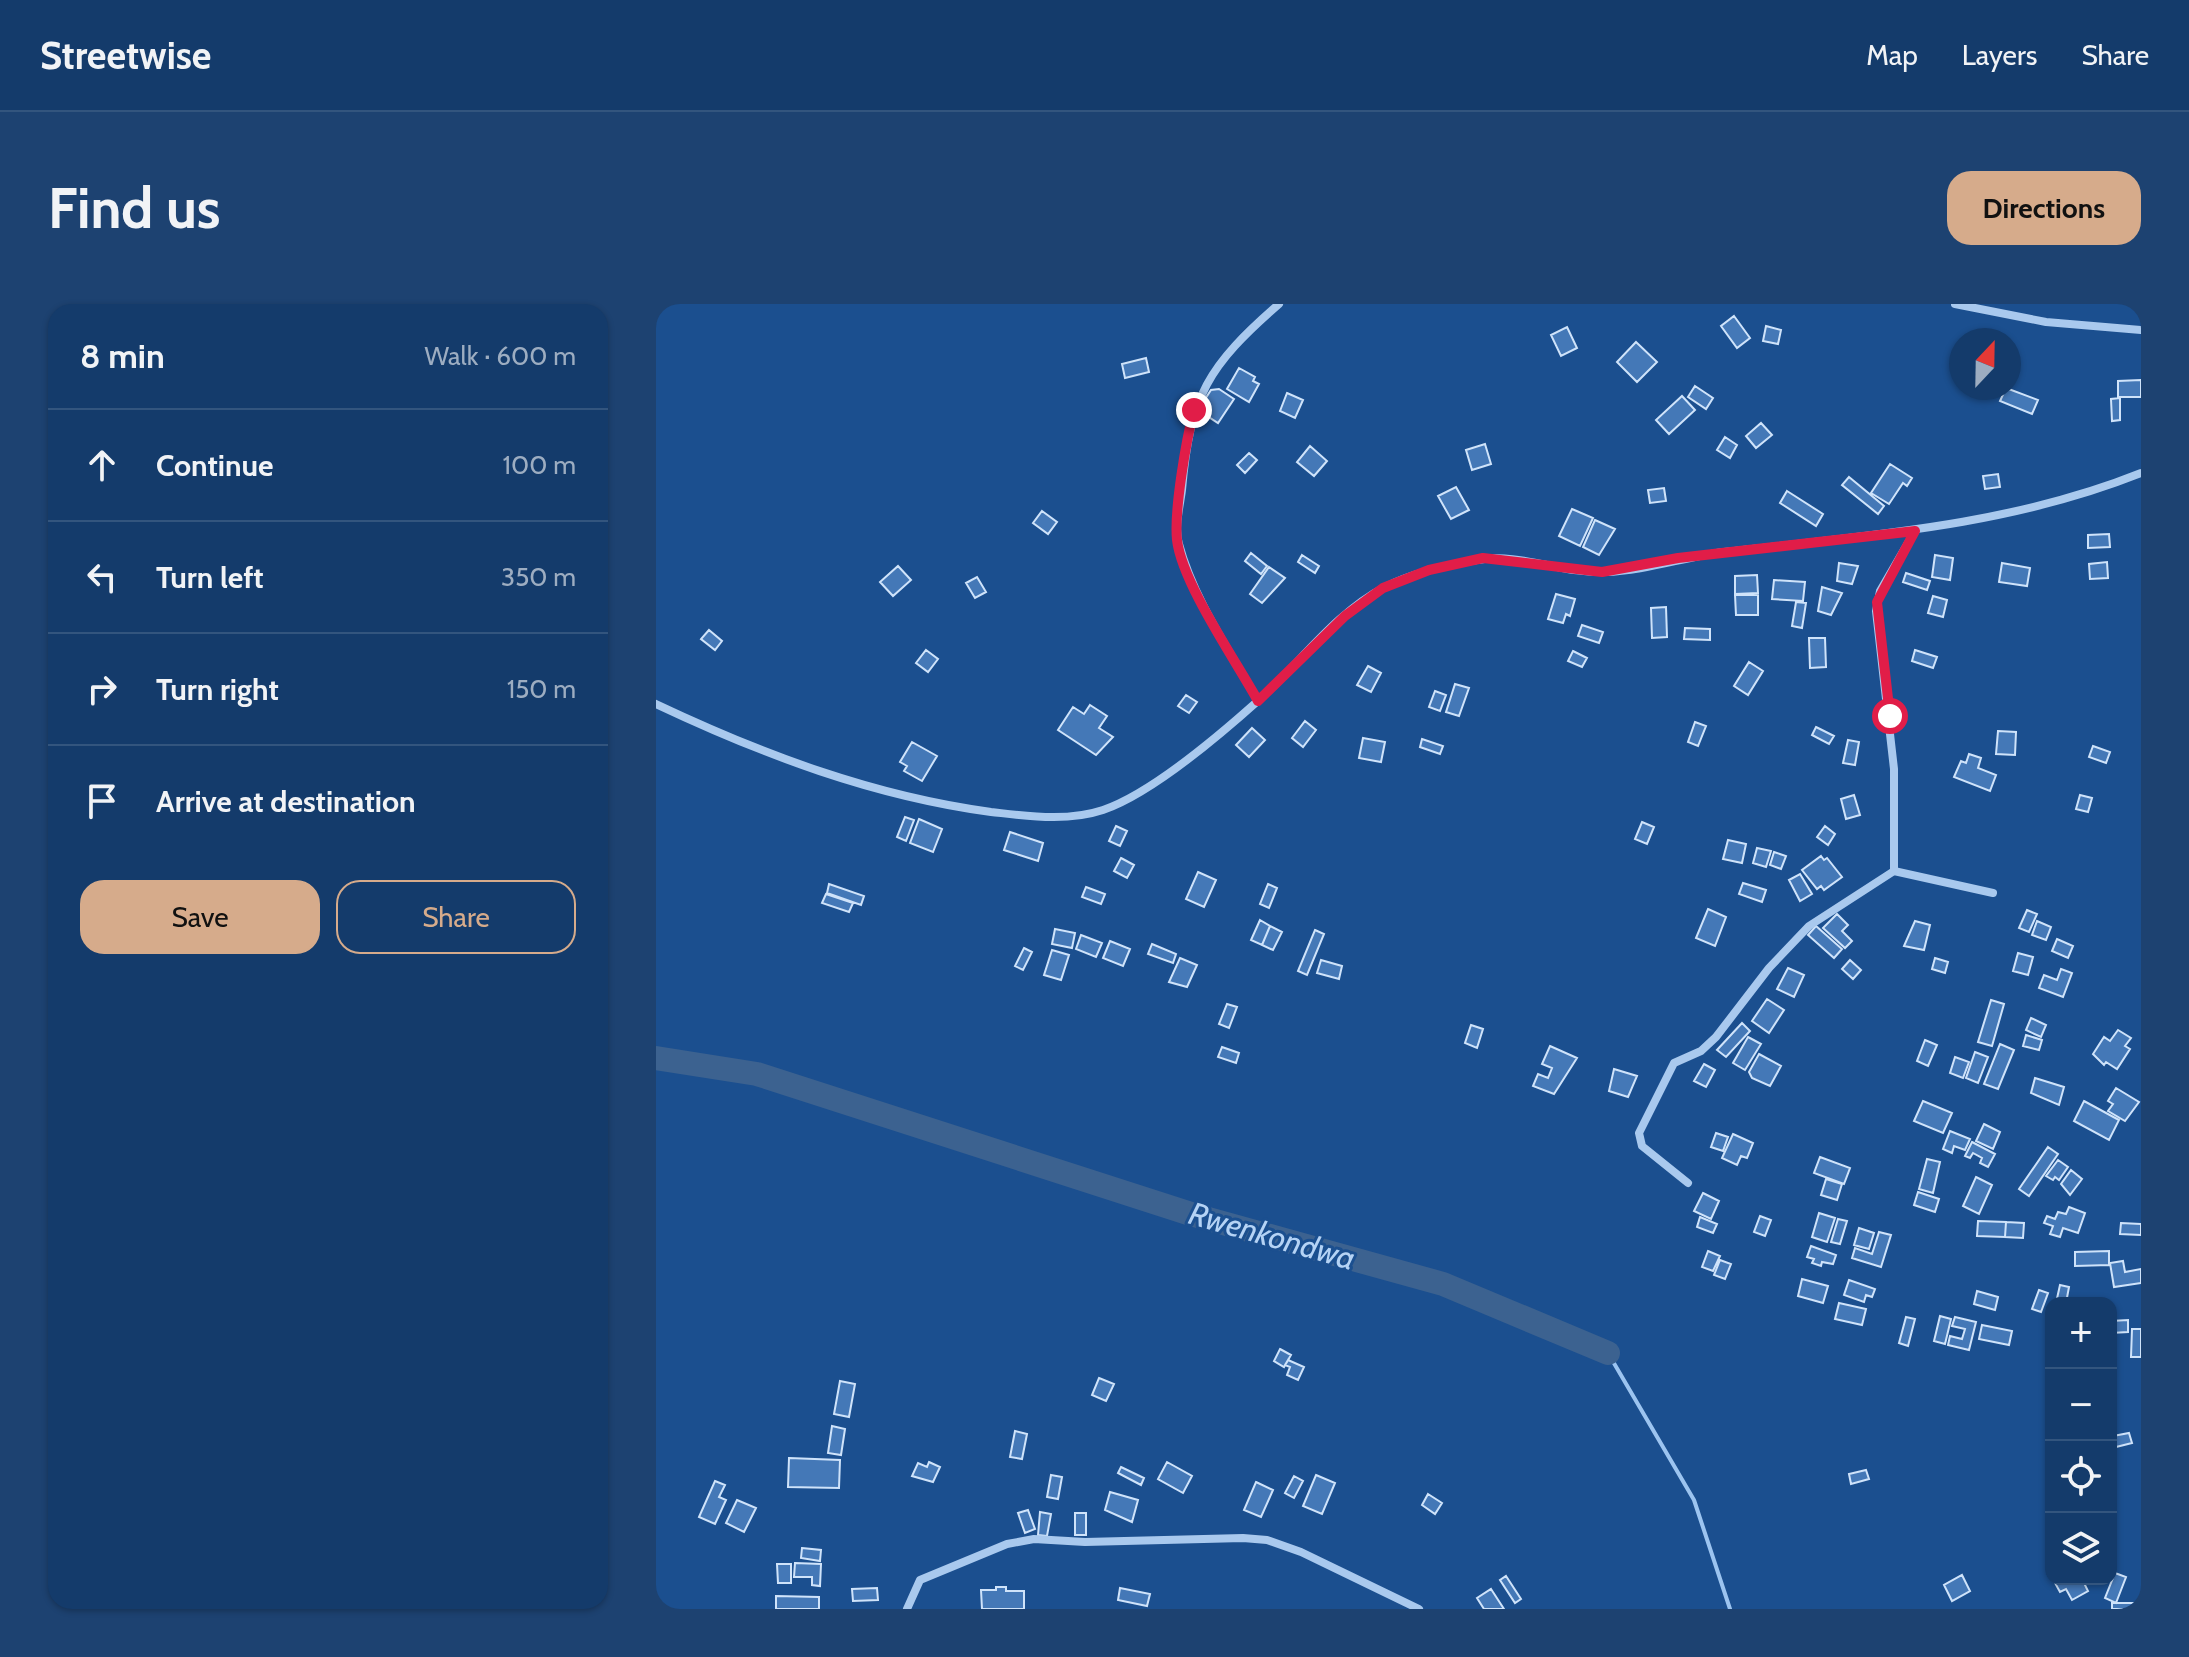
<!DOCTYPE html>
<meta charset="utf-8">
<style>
:root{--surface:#143b6b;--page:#1d4271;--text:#f1f3f6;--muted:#9dadc1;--line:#33557e;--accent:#d6ab8b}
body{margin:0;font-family:Cabin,sans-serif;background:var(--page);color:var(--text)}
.controls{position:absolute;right:24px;bottom:24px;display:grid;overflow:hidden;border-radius:16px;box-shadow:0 2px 6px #0004}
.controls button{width:72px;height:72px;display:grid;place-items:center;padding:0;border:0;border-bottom:2px solid var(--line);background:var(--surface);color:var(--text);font:40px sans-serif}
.compass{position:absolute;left:1293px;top:24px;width:72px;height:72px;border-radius:50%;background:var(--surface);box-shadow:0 2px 6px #0004;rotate:22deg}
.stop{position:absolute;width:24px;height:24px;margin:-18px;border:6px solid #e11d48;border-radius:50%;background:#fff}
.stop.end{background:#e11d48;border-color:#fff;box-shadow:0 2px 8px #0008}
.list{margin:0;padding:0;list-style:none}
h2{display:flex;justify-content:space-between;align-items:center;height:104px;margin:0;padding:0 32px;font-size:34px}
h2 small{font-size:26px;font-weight:400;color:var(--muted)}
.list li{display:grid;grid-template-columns:52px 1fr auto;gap:24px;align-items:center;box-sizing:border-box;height:112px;padding:0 32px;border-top:2px solid var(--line)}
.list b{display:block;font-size:30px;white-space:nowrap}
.list em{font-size:26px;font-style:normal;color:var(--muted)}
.actions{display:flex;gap:16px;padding:24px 32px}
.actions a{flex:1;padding:18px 0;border:2px solid var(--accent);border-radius:24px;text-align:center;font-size:28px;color:var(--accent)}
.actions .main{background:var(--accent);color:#111}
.icon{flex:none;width:44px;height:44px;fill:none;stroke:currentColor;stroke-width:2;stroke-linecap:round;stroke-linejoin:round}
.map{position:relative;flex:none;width:1485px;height:1305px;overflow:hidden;border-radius:24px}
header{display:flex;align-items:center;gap:48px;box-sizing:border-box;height:112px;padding:0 40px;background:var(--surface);border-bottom:2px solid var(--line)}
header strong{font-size:38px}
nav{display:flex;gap:44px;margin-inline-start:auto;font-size:28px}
.intro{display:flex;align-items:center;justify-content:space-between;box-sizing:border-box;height:192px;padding:0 48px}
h1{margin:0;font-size:56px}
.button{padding:20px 36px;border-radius:24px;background:var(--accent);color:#111;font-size:28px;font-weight:700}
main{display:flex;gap:48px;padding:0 48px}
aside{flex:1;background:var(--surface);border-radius:24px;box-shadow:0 2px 6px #0004}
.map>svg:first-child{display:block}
</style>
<header>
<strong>Streetwise</strong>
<nav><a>Map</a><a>Layers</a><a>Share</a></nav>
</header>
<div class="intro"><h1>Find us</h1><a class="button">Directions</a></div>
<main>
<aside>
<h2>8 min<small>Walk · 600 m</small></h2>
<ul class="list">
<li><svg class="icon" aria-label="ahead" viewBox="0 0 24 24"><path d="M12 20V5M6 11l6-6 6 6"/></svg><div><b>Continue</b></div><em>100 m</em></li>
<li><svg class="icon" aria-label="left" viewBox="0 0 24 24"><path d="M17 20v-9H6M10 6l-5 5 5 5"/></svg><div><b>Turn left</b></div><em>350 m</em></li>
<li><svg class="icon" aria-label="right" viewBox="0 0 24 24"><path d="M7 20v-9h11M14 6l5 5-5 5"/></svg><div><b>Turn right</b></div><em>150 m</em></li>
<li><svg class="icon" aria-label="arrive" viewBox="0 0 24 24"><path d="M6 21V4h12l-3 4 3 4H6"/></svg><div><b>Arrive at destination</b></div></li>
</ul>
<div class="actions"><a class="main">Save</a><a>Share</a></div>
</aside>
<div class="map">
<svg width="1485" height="1305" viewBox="0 0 1485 1305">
<rect width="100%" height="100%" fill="#1b4f8f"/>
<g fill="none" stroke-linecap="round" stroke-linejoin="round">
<path stroke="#9cc4f0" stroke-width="4" d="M952,1049L1038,1196L1074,1305"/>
<path stroke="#3c6290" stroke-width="24" d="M0,754L101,770L538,911L787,980L952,1049"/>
</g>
<path fill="#4478b7" stroke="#cfe3fa" stroke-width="2" d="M1078,12L1094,34L1081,44L1065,22Z
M1110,22L1125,26L1122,40L1107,37Z
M911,23L921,44L905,52L895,31Z
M980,38L1001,58L981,78L961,58Z
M490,54L493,68L469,74L466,60Z
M583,64L599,73L597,77L603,80L593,98L571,85Z
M1485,76V93H1462V77Z
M1039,82L1057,94L1050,105L1032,93Z
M1350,84L1382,96L1376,110L1344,97Z
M563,85L578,95L562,119L542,106L555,86Z
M631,89L647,96L639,114L624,107Z
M1026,92L1039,106L1013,130L1000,116Z
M1464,94V116L1456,117L1455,95Z
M1105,119L1116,131L1100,144L1090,132Z
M1069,133L1081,141L1074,154L1061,146Z
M829,140L835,160L816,166L810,146Z
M654,142L671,157L658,172L641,158Z
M593,149L601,156L589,169L581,161Z
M1234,160L1256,174L1251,182L1247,179L1233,200L1215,189Z
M1342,170L1344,183L1329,185L1327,172Z
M1193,173L1228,202L1222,210L1186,181Z
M800,183L813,206L795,215L782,192Z
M1008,184L1010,197L994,199L992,186Z
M1131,187L1167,210L1160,222L1124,199Z
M916,205L937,214L924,242L903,232Z
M386,207L401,218L392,230L377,219Z
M939,216L959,225L943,251L927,243Z
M1453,230L1454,243L1432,244V231Z
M595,249L611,262L605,270L589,257Z
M646,251L663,262L659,269L642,258Z
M1279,251L1297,254L1294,276L1276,273Z
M1451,258L1452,274L1434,275L1433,260Z
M1183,259L1202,262L1196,280L1181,277Z
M1346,259L1374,264L1371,282L1343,278Z
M242,262L255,276L237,292L224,278Z
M613,263L629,274L606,299L594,290Z
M1250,269L1274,277L1271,286L1247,278Z
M1101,271L1102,289L1079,290V272Z
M321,273L330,288L319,294L310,279Z
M1118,276L1149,278L1147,297L1116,295Z
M1166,283L1186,289L1175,311L1162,307Z
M900,290L919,295L914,312L910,310L907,319L892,315Z
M1079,291H1102V311H1080Z
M1277,292L1291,296L1287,313L1272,309Z
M1140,298L1150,299L1146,324L1136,322Z
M1010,303L1011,333L996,334L995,304Z
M926,321L947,328L943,339L922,332Z
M1029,324L1054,325V336L1028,335Z
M53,326L66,337L59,346L45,335Z
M1153,334H1169L1170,363L1154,364Z
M270,346L282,355L272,368L260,359Z
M1259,346L1281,353L1277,364L1256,357Z
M917,347L931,354L926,363L912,357Z
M1093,358L1107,367L1092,391L1078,382Z
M712,362L725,369L715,388L701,381Z
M799,380L813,384L803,412L790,408Z
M779,387L790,391L784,407L773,403Z
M530,391L541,398L533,409L522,402Z
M434,401L451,412L443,424L457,433L440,451L402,426L417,403L428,410Z
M649,417L660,426L647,443L636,434Z
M1039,418L1050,422L1042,442L1032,438Z
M1160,423L1178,432L1173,440L1156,431Z
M596,424L609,436L593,453L580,441Z
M1342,427L1360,428L1359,451L1340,450Z
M707,434L729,438L725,458L703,454Z
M766,435L787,442L784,450L764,443Z
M1192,436L1203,438L1199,461L1187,459Z
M256,438L281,452L266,477L248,467L251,462L244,458Z
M1437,442L1454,448L1450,459L1433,453Z
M1313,450L1325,454L1322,464L1340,471L1334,487L1298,473L1305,457L1310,459Z
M1198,491L1204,511L1190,515L1185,495Z
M1424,491L1436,494L1432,508L1420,505Z
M249,513L258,516L250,537L241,533Z
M263,515L286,525L277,548L254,539Z
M986,518L998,523L991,540L979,535Z
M460,522L471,527L464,542L453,537Z
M1169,522L1179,530L1172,541L1161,533Z
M354,528L387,539L382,557L348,546Z
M1072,536L1090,540L1086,559L1067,555Z
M1101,544L1115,547L1110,563L1097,559Z
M1118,548L1130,552L1125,565L1114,561Z
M1165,552L1168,556L1171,554L1186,573L1168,586L1165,582L1161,585L1146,566Z
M465,554L478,561L471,574L458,567Z
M542,568L560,576L548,603L530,595Z
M1144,570L1156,590L1144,597L1133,576Z
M1087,579L1110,586L1106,598L1083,590Z
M173,580L208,592L205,601L171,589Z
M612,580L621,584L613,604L604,600Z
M430,583L449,590L445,600L426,593Z
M170,590L197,599L193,608L166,599Z
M1052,605L1070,613L1059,642L1040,634Z
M1371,606L1381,610L1373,628L1363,624Z
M1181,610L1192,621L1186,627L1196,637L1189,644L1167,624Z
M604,616L614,622L606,641L595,636Z
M1259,617L1274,621L1268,646L1248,642Z
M1381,617L1395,623L1390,636L1376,631Z
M614,622L626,628L617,646L606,641Z
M1160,622L1186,645L1178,654L1152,631Z
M399,625L419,629L416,644L396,640Z
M659,626L668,630L651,671L642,667Z
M425,631L446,639L440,653L420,645Z
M1401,635L1417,642L1412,654L1396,647Z
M454,637L474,645L467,662L447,654Z
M496,640L520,650L517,659L492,650Z
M368,644L376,648L367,666L359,662Z
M396,646L413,651L405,676L388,671Z
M1362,649L1377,653L1372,671L1357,667Z
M524,654L541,661L531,683L513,678Z
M1279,654L1292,658L1289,669L1276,665Z
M665,656L686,662L683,675L661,669Z
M1194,656L1205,666L1197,675L1186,665Z
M1132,664L1148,671L1138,693L1121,685Z
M1405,665L1416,669L1407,693L1383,684L1388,671L1401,676Z
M1111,695L1128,706L1113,729L1096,717Z
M1335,696L1348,700L1336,742L1322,738Z
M571,700L581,703L573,724L563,720Z
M1375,714L1390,721L1385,733L1370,726Z
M1086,719L1094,727L1070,753L1061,746Z
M815,721L827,725L821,744L809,739Z
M1462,726L1475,734L1469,742L1474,745L1461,765L1450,758L1448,761L1437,750L1448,733L1454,737Z
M1370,731L1386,736L1383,746L1367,742Z
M1092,733L1105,740L1089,766L1077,759Z
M1269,736L1281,741L1272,762L1261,757Z
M1344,740L1358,746L1342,785L1328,780Z
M894,742L921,754L898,790L877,782L882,770L892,774L896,764L886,760Z
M566,743L583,749L580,759L562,753Z
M1319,748L1332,753L1322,779L1310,774Z
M1103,750L1125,762L1114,782L1096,774L1093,768Z
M1299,753L1313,758L1307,774L1294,769Z
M1048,760L1059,766L1050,783L1038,777Z
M958,765L981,772L972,793L953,787Z
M1379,774L1408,783L1403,801L1375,789Z
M1460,784L1483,798L1469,817L1452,807L1457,800L1452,797Z
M1267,797L1296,809L1287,829L1258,817Z
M1428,797L1463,816L1453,836L1418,817Z
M1328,820L1344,828L1337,845L1320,837Z
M1294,827L1314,835L1309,846L1298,842L1296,849L1287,845Z
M1060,829L1072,833L1067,847L1055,843Z
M1077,830L1097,839L1091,854L1085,852L1081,861L1066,854Z
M1316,838L1339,850L1332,863L1324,859L1326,854L1317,849L1314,854L1309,852Z
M1392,843L1402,850L1373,892L1363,885Z
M1164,853L1194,864L1188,880L1158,869Z
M1271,855L1284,858L1277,889L1263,885Z
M1402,856L1412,863L1403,876L1399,873L1397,876L1390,872Z
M1415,866L1426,875L1414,891L1405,880Z
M1320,873L1336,881L1323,910L1307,902Z
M1170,875L1186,880L1181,896L1165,891Z
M1262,888L1283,895L1279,908L1258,901Z
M1047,889L1063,897L1055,915L1038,907Z
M1413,903L1429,909L1422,929L1407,924L1404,933L1394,930L1397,922L1388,919L1391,912L1399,915L1402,908L1410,910Z
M1163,909L1179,914L1171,938L1156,933Z
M1104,912L1115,916L1109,932L1098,928Z
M1044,913L1061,920L1057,929L1041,923Z
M1182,915L1191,917L1184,940L1175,938Z
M1322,917L1350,918L1349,933L1321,932Z
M1350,918L1368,919L1367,934L1349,933Z
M1465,919L1485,920V931L1464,930Z
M1203,924L1218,929L1213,945L1198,941Z
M1223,928L1235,931L1225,963L1196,954L1199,944L1216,950Z
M1155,942L1180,951L1177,960L1166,958L1165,962L1156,959L1158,955L1151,953Z
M1052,947L1064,952L1057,967L1046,963Z
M1453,947V961L1419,962V948Z
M1064,956L1075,960L1069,975L1058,971Z
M1467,957L1469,968L1485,965V979L1458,983L1454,959Z
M1146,975L1172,982L1167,999L1142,992Z
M1193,976L1219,985L1216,993L1210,991L1208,998L1188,991Z
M1404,981L1413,983L1410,999H1400Z
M1383,986L1392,989L1385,1008L1376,1005Z
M1321,987L1342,993L1339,1006L1318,1000Z
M1183,999L1210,1005L1206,1021L1179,1015Z
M1284,1012L1295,1015L1289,1040L1278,1037Z
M1250,1013L1259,1015L1252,1042L1243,1039Z
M1299,1013L1320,1018L1313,1046L1292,1041L1294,1032L1306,1035L1309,1025L1296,1022Z
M1472,1016V1028L1455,1029V1017Z
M1326,1021L1356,1027L1353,1041L1323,1035Z
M1476,1025H1485V1053H1475Z
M624,1045L635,1051L628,1063L618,1057Z
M632,1056L648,1063L642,1076L631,1071L634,1063L629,1061Z
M443,1074L458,1080L450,1097L436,1091Z
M184,1077L199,1080L193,1113L178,1110Z
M176,1122L189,1125L185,1151L172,1149Z
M359,1127L371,1130L366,1155L354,1153Z
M1473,1129L1476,1139L1460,1143L1457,1132Z
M133,1154L184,1156L183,1184L132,1183Z
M273,1158L284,1163L277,1178L256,1172L262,1159L271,1163Z
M511,1158L536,1172L527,1189L502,1175Z
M465,1163L488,1174L485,1181L462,1169Z
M1210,1166L1213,1175L1195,1180L1193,1170Z
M395,1171L406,1173L402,1195L391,1193Z
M660,1171L679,1179L666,1210L647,1202Z
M638,1172L647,1177L638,1194L629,1189Z
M59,1177L69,1181L63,1193L70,1196L59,1220L43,1213Z
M600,1178L617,1186L605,1213L588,1206Z
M454,1188L482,1196L476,1218L449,1206Z
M772,1190L786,1199L779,1210L766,1201Z
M81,1196L100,1204L88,1228L70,1219Z
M372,1206L379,1225L369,1229L362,1209Z
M384,1208L395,1210L391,1232L382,1231Z
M419,1209H430V1231H419Z
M146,1244L165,1246L164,1257L145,1254Z
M139,1259L165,1260L164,1282L156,1281V1273H138Z
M121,1260H135V1279H122Z
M1459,1269L1470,1273L1460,1299L1449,1294Z
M1306,1271L1314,1287L1296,1297L1288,1281Z
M850,1272L865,1295L859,1299L844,1276Z
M1406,1275H1426L1432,1287L1416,1296L1410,1285L1404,1288L1399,1279Z
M340,1283H350V1287H368V1305H326L325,1286H340Z
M221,1284L222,1296L197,1297L196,1285Z
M464,1284L494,1290L491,1302L462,1296Z
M835,1285L848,1305H828L821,1294Z
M120,1292L163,1293V1305H120Z
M1456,1299H1485V1305H1456Z"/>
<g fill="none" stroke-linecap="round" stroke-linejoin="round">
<path stroke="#a9c9ee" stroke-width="8" d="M1299,0L1390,18L1485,26
M602,397C574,347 538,296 523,240C518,224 524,202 526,186C534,91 552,62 623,0
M0,400C108,451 217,492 335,508C372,512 411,518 447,506C494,490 565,430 604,395C644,359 680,308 729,283C757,269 790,261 821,256C863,248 907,270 949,268C989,267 1028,253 1068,248C1207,232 1353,222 1485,169
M1238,567V465L1220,307L1224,287L1259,227
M1032,879L986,842L983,829L1018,759L1045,747L1060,733L1113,664L1153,622L1238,567L1337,589
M251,1305L264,1276L351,1240L378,1235L429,1238L587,1234L611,1236L645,1248L763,1305"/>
</g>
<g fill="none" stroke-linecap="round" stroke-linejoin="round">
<path stroke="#e11d48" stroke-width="10" d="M538,106C530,137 518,206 521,236C526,279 580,357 602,397L689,312L727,284L773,266L827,254L946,268L1022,254L1259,227L1221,298L1234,412"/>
</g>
<g text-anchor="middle" stroke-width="6" stroke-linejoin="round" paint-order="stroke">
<g font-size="32" font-style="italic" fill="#b5d3f5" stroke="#1b4f8f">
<text transform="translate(616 932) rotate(16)" y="11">Rwenkondwa</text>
</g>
</g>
</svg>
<div class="controls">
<button>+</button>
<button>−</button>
<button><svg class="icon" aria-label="locate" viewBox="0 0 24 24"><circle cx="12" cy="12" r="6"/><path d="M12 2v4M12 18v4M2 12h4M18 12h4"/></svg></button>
<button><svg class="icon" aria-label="layers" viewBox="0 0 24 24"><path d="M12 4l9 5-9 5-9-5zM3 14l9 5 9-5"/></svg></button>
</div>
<svg class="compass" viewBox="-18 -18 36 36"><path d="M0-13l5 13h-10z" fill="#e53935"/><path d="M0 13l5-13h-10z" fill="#9dadc1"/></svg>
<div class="stop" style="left:1234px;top:412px"></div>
<div class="stop end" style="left:538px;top:106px"></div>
</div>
</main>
